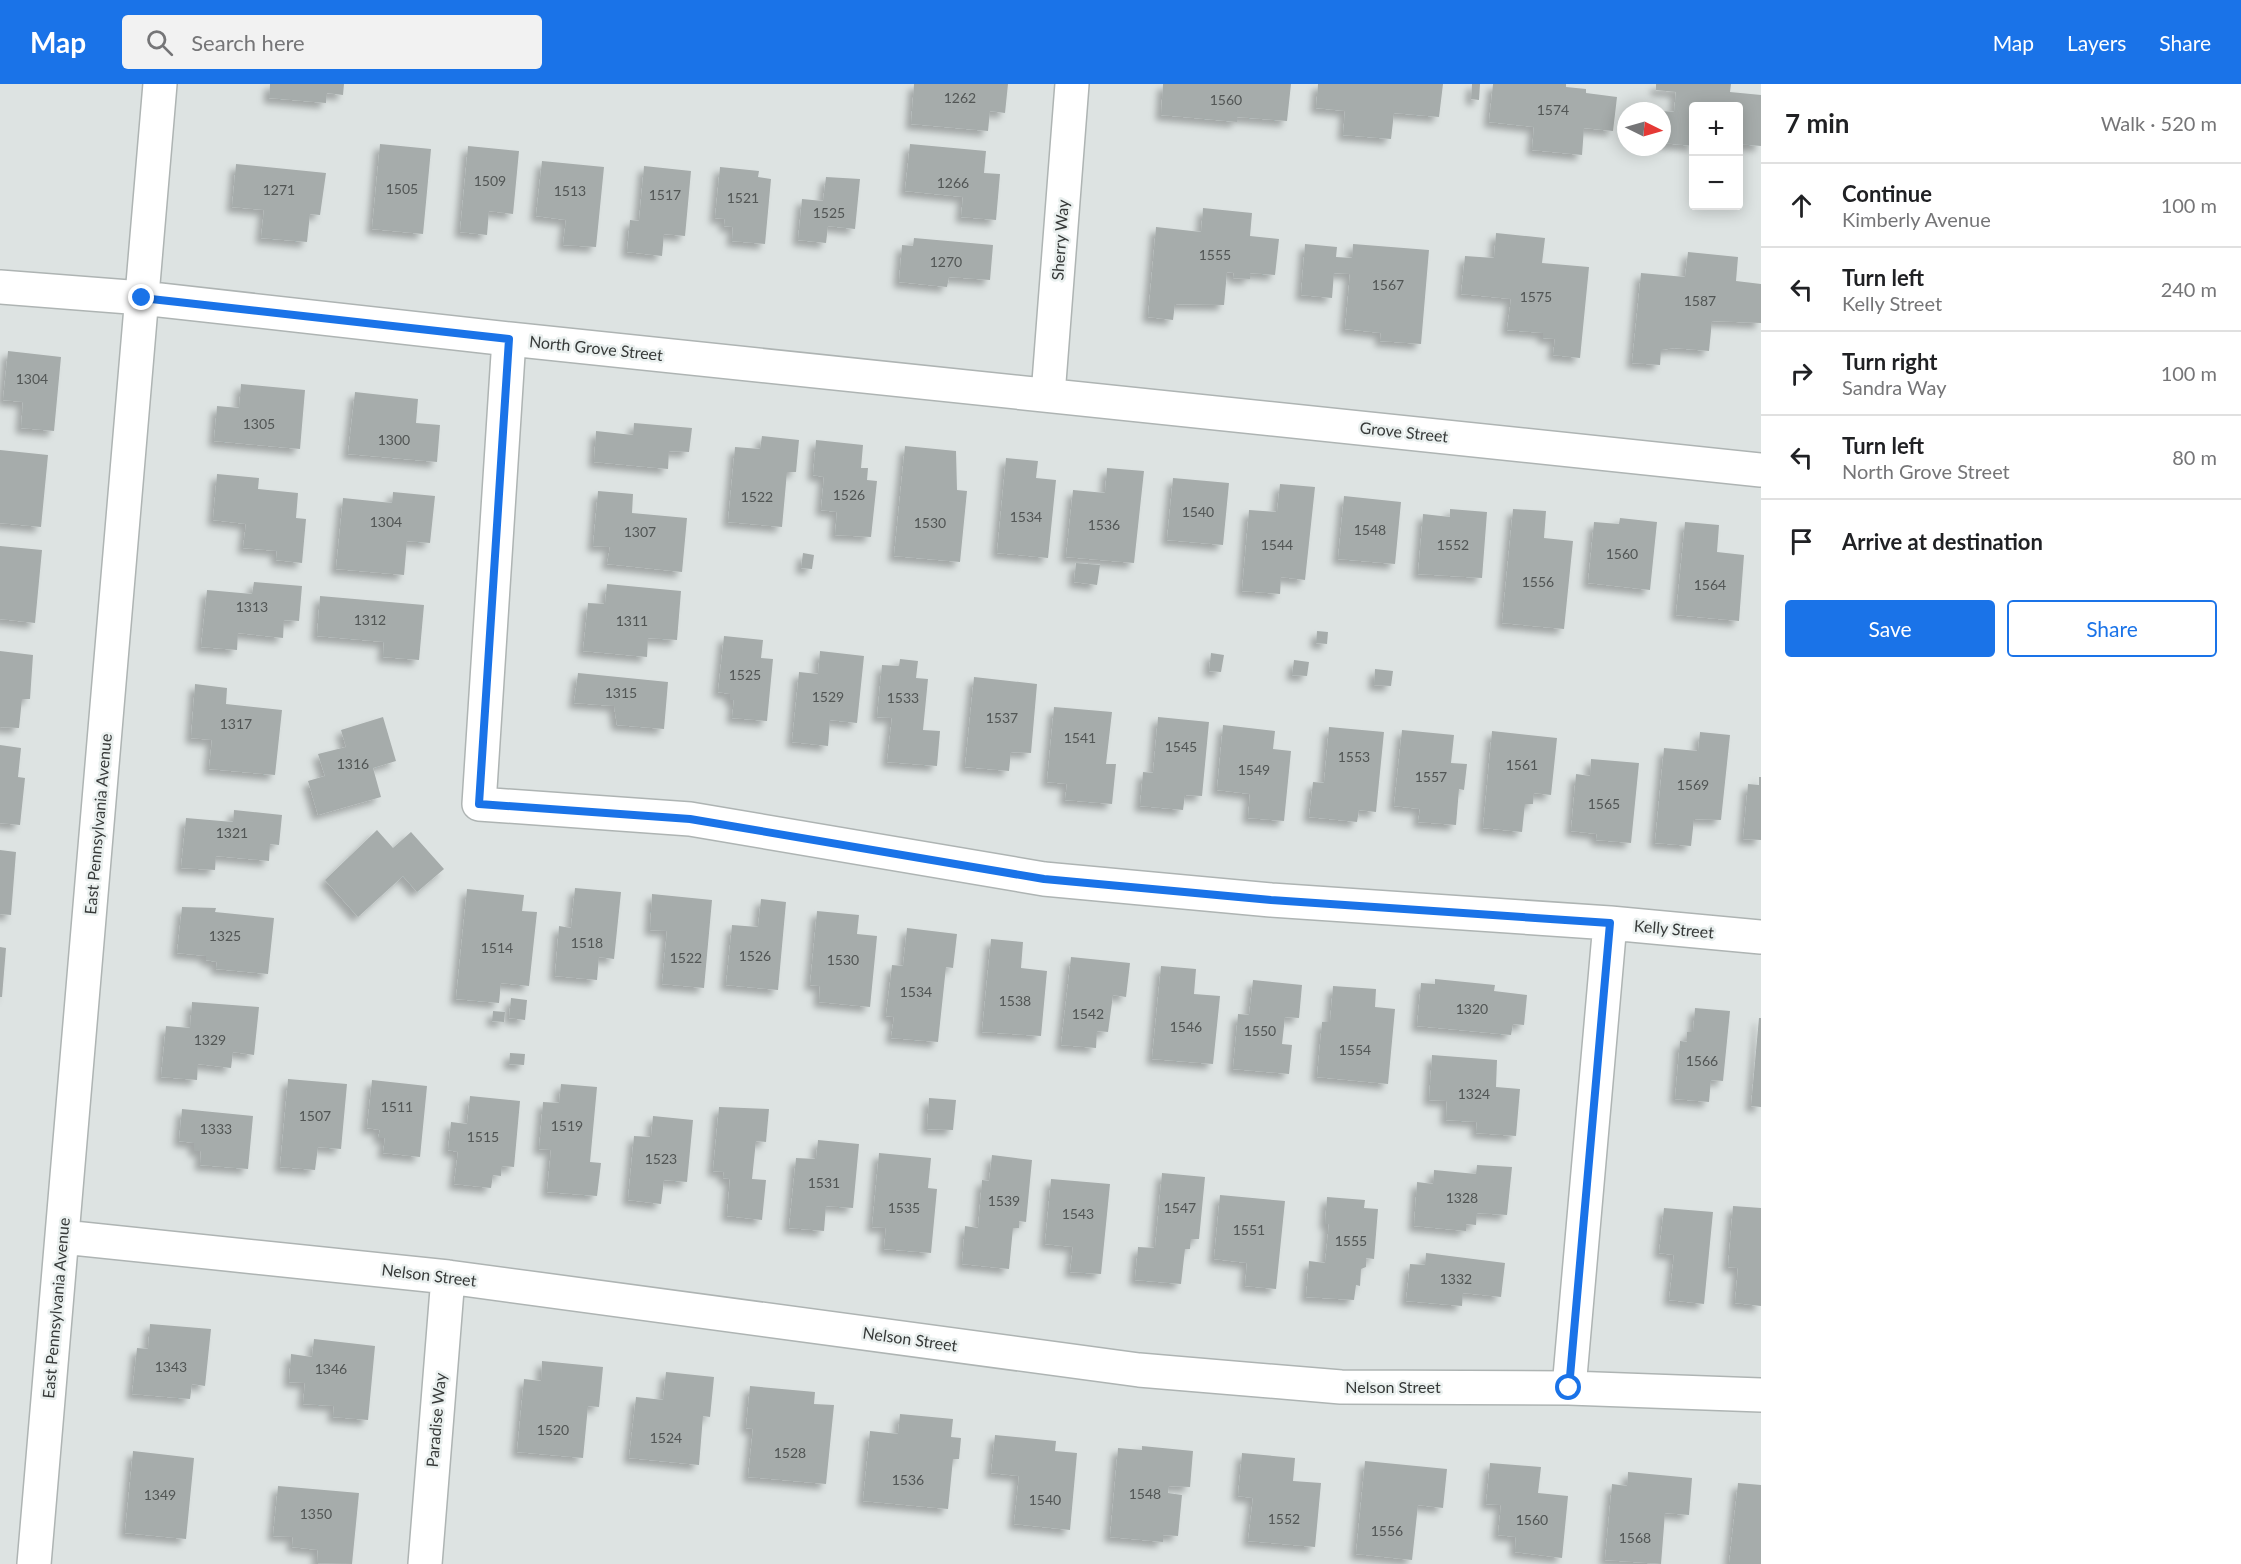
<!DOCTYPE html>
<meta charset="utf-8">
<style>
:root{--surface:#fff;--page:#f2f2f2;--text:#202124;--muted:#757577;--line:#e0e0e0;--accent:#1a73e8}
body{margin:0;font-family:Lato,sans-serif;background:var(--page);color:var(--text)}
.controls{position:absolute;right:18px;top:18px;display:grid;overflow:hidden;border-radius:6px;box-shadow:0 3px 15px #0003}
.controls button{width:54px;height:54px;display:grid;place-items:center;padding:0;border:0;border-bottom:2px solid var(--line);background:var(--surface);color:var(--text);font:30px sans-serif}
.compass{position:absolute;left:1617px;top:18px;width:54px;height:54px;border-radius:50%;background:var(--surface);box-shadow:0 3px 15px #0003;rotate:95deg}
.stop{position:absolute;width:18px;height:18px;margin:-14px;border:4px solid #1a73e8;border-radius:50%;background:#fff}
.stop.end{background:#1a73e8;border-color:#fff;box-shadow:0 2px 6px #0008}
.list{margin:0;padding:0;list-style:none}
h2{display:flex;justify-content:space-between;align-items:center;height:78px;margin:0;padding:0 24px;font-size:26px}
h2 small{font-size:20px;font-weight:400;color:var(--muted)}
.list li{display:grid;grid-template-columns:39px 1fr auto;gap:18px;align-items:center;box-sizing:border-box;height:84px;padding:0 24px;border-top:2px solid var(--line)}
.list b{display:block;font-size:22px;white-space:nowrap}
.list p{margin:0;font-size:20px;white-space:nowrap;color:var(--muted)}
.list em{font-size:20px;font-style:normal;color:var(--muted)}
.actions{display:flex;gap:12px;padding:18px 24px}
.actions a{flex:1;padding:14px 0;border:2px solid var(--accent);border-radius:6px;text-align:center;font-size:21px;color:var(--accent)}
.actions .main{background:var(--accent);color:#fff}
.icon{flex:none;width:33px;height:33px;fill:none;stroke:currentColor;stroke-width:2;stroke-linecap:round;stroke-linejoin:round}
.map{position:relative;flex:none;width:1761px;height:1480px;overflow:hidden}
header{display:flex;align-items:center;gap:36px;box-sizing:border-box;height:84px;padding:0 30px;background:var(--accent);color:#fff}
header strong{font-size:28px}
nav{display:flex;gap:33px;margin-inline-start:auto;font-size:21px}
.search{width:420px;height:54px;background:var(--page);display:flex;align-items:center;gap:15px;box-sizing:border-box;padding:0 21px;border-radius:6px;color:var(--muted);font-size:22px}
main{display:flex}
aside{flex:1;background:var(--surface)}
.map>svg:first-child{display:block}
</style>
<header>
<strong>Map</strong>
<div class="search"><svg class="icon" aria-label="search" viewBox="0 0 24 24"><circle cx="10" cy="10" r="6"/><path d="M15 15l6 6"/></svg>Search here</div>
<nav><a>Map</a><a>Layers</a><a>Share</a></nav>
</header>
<main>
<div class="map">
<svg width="1761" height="1480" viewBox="0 0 1761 1480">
<defs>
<filter id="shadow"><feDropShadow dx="-5.5" dy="5.5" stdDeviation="3" flood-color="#0004"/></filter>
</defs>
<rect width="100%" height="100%" fill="#dde3e2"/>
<path fill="#a6acab" filter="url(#shadow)" d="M270,0H344L343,11L327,9L326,19L269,14Z
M914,0H1008L1005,29L990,27L988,47L911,40Z
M1163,0H1291L1287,37L1237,33V38L1161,31Z
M1318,0H1443L1439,33L1394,29L1391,55L1343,51L1345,27L1316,24Z
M1472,0H1480L1479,16L1471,15Z
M1493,0H1566V3L1586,5V9L1617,13L1613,47L1584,44L1582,71L1532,66L1534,43L1489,38Z
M1656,0H1731L1730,8L1761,11V62L1738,60V22H1694V62L1662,59V27L1674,28L1676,8L1656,6Z
M380,60L431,65L423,150L372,145Z
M910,60L986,67L984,89L1000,90L996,136L961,133L963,113L905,107Z
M468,62L519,67L513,130L489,127L487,151L460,148Z
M542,77L604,83L596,163L563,161L566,136L536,132Z
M236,80L326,89L320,131L310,130L307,158L261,154L264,126L232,123Z
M644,82L691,87L685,152L664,150L662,172L627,168L630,136L639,137Z
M720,83L759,87L758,93L771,95L765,160L732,157L733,143L724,142L725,135L715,134Z
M826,93L860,95L855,145L828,142L826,159L798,156L802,115L823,117Z
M1203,124L1252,129L1250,152L1279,155L1275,191L1250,189V195L1233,194L1234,189L1227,188L1224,221L1175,220L1173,236L1148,233L1156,143L1201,148Z
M1496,149L1545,154L1542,179L1589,183L1580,274L1553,271L1555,255L1543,254V249L1507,246L1511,215L1461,210L1465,172L1494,174Z
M914,154L993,161L990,196L949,193L947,203L899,198L902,161L913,162Z
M1305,160L1337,163L1336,173L1352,174L1353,160L1429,166L1421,260L1380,257L1381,249L1345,245L1350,190L1334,189L1332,214L1301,211Z
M1688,168L1738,173L1736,197L1761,200V239L1712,237L1709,267L1674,264L1661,266L1660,281L1632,279L1641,189L1685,193Z
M8,267L61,273L54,347L21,344L23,318L3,316Z
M241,300L305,306L300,365L214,357L217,322L239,324Z
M355,308L418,315L416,339L440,341L437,378L348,370Z
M634,339L692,344L689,368L669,367L668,385L594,378L596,347L633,351Z
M762,352L799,356L796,388H787L782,443L728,438L735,363L760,365Z
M816,356L863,361L861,384H868L867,396L877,397L871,453L835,451L837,428L821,426L824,393L813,391Z
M905,362L956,367L957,406L967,407L960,478L894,472Z
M0,366L48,371L41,443L0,439Z
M1006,374L1038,377L1036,394L1056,396L1048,474L997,469Z
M1107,384L1144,387L1134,479L1066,473L1073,406L1105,409Z
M217,390L259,394L258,405L298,409L296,434L306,435L302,479L276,476L277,467L243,464L246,440L213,436Z
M1173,394L1229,399L1223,461L1167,456Z
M1280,400L1315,403L1305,496L1281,493L1280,510L1242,507L1249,426L1277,428Z
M598,407L633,410L632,429L687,434L682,488L607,480L610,463L593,462Z
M393,408L435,412L430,459L407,457L404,491L336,485L343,414L392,419Z
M1344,412L1401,418L1395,480L1338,475Z
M1450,425L1487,428L1482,494L1418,490L1423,430L1450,433Z
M1513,425L1546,427L1544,454L1573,457L1564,545L1502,539Z
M1620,434L1657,438L1650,506L1588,499L1594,438L1619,440Z
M1685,438L1719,441L1717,468L1744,471L1739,537L1676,531Z
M0,462L42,466L35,539L0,535Z
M803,469L814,471L812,485L801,484Z
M1076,479L1100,481L1097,501L1074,498Z
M254,498L302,502L299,537L284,536L283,554L238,549L237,566L201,563L207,506L252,510Z
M607,500L681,507L677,556L648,554L647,573L583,567L588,519L605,520Z
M320,512L424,521L419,576L383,573L384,558L317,552Z
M1317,547L1328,548L1327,560L1316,559Z
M724,552L763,556L761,574L773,575L767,637L732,634L734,616H730V610L718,608Z
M0,567L33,571L30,615H22L19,644L0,643Z
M820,567L864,572L857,639L830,636L828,662L792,658L799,588L818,590Z
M1211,569L1224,571L1221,588L1209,587Z
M900,575L918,577L916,594L928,595L923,646L940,647L937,682L887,678L892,634L877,633L882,581L899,582Z
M1294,576L1309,578L1307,592L1292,591Z
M1375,585L1393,587L1391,602L1374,601Z
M578,589L668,598L664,645L617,641L614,622L574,619Z
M974,593L1037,600L1031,669L1011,668L1009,687L965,683Z
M195,600L227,604L226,620L282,626L275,691L209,685L212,656L191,654Z
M1054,623L1112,628L1106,680H1116L1112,720L1065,716L1067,700L1047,698Z
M383,633L396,677L373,684L381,713L318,731L308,697L325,692L318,670L346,663L341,646Z
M1158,633L1209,638L1202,712L1185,711L1183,726L1140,722L1143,688L1153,689Z
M1223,641L1275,647L1273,665L1291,667L1284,737L1248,734L1250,710L1217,706Z
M1329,643L1384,648L1376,728L1359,726L1357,738L1309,733L1313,698L1324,699Z
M1402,646L1454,651L1451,679L1467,680L1464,706L1459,705L1456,741L1418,738L1420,725L1394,722Z
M1492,647L1557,654L1551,711L1534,709L1533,720H1525L1522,748L1483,744Z
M1700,648L1730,651L1721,736L1694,735L1691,762L1655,759L1664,664L1698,667Z
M0,661L21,664L18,693L25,694L20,741L0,739Z
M1591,675L1639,679L1631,759L1596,756L1597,750L1571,747L1576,690L1590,692Z
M1759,693H1761V756L1743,755L1748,700L1759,701Z
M234,726L282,731L279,761L270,760L269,777L216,772L215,786L181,784L186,734L233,738Z
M377,746L393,764L411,748L444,785L417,808L403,792L358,833L325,796Z
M0,766L16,768L11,831L0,830Z
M575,804L621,808L614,875L599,873L597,896L555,892L559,842L571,844Z
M467,805L524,811L522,827L537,828L529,902L501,899L499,919L456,915Z
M652,810L712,816L704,904L662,900L667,847L650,846Z
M761,815L786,818L778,906L726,901L732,841L758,843Z
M182,823L216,824L215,828L274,834L268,890L216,885L217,878L206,876V872L177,869Z
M817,827L859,831L857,850L877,852L870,923L819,918L820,902L810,901Z
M907,844L957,850L953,884L946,883L938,958L891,954L894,933L886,932L892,881L903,882Z
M991,855L1023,858L1021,884L1047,887L1041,952L982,948Z
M0,863L6,864L2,913H0Z
M1071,873L1130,879L1126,913L1113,911L1108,948L1097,947L1096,964L1061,961Z
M1161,882L1196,885L1194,910L1220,912L1213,980L1152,975Z
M1435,895L1495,901L1494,907L1527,911L1524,941L1513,940L1511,951L1417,942L1421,899L1435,900Z
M1253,896L1302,901L1299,934L1285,933L1282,960L1292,961L1289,990L1233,985L1238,930L1249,931Z
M1333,902L1376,905L1375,923L1395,925L1388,1000L1317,993L1322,938H1330Z
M511,914L527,916L525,936L509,934Z
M192,918L259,923L254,971L233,968L231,984L198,980L197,996L161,993L166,942L190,944Z
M1695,924L1730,927L1723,997L1711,996L1709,1018L1675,1015L1680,957L1687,958V948H1693Z
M493,927L505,928L504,938L492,937Z
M1759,934H1761V1023L1751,1022Z
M510,969L525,970L524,981L509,980Z
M1432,971L1497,976L1496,1003L1520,1005L1516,1052L1476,1049L1477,1038L1446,1036L1447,1017L1429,1016Z
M288,995L347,1000L341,1065L318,1063L315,1086L280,1083Z
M372,996L427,1002L420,1073L383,1069L385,1054H378L380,1046L367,1044Z
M561,1000L597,1003L590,1078L601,1079L597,1112L547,1108L551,1066L539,1065L543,1018L559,1019Z
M470,1012L520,1017L514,1083L502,1082L501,1092L493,1091L491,1104L454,1100L458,1068L448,1066L451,1038L467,1040Z
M929,1014L956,1016L953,1046L927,1045Z
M719,1023L769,1025L766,1058L756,1057L752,1095L766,1096L762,1136L727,1132L730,1095L723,1094L724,1088L713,1087Z
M182,1025L253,1032L248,1085L200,1081L201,1067H194V1059L179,1057Z
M653,1032L693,1036L687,1098L664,1096L661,1120L628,1116L634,1052L651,1053Z
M818,1056L859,1060L853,1124L826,1122L824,1147L789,1144L796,1074L816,1075Z
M879,1069L931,1074L928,1104L937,1105L931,1169L884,1165L886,1144L872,1143Z
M992,1071L1032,1076L1026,1138L1019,1137V1144H1013L1009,1185L962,1180L965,1142L978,1144L982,1096L989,1097Z
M1477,1081L1512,1083L1507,1131L1477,1129L1476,1141L1466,1140V1147L1414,1142L1417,1098L1433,1100L1434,1086L1476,1090Z
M1162,1089L1205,1093L1199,1155H1191L1190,1165H1185L1181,1200L1135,1196L1138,1163L1155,1164Z
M1051,1095L1110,1100L1101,1190L1070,1188L1073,1163L1045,1160Z
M1220,1111L1285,1117L1276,1205L1245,1202L1247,1179L1214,1175Z
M1327,1113L1365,1116L1364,1124L1378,1125L1374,1175L1366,1174V1183L1361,1185L1360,1202L1356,1201L1354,1216L1306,1213L1309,1177L1325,1179L1329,1140H1325Z
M1733,1122L1761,1124V1222L1735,1219L1738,1184L1728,1183Z
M1664,1124L1713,1128L1704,1220L1669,1216L1674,1171L1659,1169Z
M1426,1169L1505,1179L1501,1213L1463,1209L1462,1222L1406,1217L1410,1180L1425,1181Z
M150,1240L211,1245L205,1302L192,1300L190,1315L132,1310L137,1264L148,1265Z
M314,1255L375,1262L368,1336L333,1333L334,1322L303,1320L305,1299L289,1298L291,1270L312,1273Z
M542,1277L603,1283L599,1323L588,1322L583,1374L517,1368L524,1295L541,1297Z
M666,1288L714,1293L710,1333L703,1332L699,1381L629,1374L636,1313L663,1316Z
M750,1302L815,1308L814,1320L834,1321L826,1400L748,1393L753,1345L746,1344Z
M900,1330L953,1335L951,1353L961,1354L959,1375H953L948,1425L863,1417L870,1347L898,1350Z
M995,1351L1056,1357L1055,1367L1077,1369L1070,1446L1014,1440L1019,1392L991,1389Z
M1142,1362L1193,1367L1190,1403L1169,1402L1168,1409L1182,1411L1178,1452L1163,1451V1458L1110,1453L1118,1364L1142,1366Z
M133,1367L194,1374L186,1455L125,1449Z
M1242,1369L1295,1374L1293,1397L1321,1399L1315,1463L1248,1457L1253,1414L1238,1412Z
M1365,1377L1447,1385L1443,1424L1418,1421L1412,1476L1356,1470Z
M1490,1379L1541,1383L1538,1409L1568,1412L1562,1474L1515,1468L1516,1453L1498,1451L1501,1421L1486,1420Z
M1628,1388L1692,1394L1689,1431L1665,1429L1661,1480L1605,1476L1612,1400L1627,1402Z
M1738,1399L1761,1401V1480H1729Z
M278,1402L359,1409L352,1480L317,1479L318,1466L292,1463L293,1453L273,1452Z"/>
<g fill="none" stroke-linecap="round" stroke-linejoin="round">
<g stroke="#aeb4b3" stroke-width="36">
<path id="minor" d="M0,203L142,214L509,255L1761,386
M509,255L479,720L690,735L1044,795L1271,816L1610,839L1761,853
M1048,311L1072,0
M63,1153L448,1193L1139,1286L1341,1303L1569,1304L1761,1311
M1569,1304L1610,839
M34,1480L160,0
M425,1480L448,1193"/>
</g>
<use href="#minor" stroke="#fff" stroke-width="33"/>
</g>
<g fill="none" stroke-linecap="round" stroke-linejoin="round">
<path stroke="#1a73e8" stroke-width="8" d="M142,214L509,255L479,720L690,735L1044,795L1271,816L1610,839L1569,1304"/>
</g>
<g text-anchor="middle" stroke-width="5" stroke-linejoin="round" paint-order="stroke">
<g font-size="14" fill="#525655">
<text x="960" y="19">1262</text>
<text x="1226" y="21">1560</text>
<text x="1553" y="31">1574</text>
<text x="490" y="102">1509</text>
<text x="953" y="104">1266</text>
<text x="402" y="110">1505</text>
<text x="279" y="111">1271</text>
<text x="570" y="112">1513</text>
<text x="665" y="116">1517</text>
<text x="743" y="119">1521</text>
<text x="829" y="134">1525</text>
<text x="1215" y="176">1555</text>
<text x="946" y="183">1270</text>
<text x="1388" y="206">1567</text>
<text x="1536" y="218">1575</text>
<text x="1700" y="222">1587</text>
<text x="32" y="300">1304</text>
<text x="259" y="345">1305</text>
<text x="394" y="361">1300</text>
<text x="849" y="416">1526</text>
<text x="757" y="418">1522</text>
<text x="1198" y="433">1540</text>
<text x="1026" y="438">1534</text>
<text x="386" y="443">1304</text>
<text x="930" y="444">1530</text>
<text x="1104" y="446">1536</text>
<text x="1370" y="451">1548</text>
<text x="640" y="453">1307</text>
<text x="1277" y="466">1544</text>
<text x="1453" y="466">1552</text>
<text x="1622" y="475">1560</text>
<text x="1538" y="503">1556</text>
<text x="1710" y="506">1564</text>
<text x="252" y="528">1313</text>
<text x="370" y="541">1312</text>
<text x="632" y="542">1311</text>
<text x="745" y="596">1525</text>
<text x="621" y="614">1315</text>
<text x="828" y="618">1529</text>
<text x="903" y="619">1533</text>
<text x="1002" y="639">1537</text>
<text x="236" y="645">1317</text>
<text x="1080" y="659">1541</text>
<text x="1181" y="668">1545</text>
<text x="1354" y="678">1553</text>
<text x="353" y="685">1316</text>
<text x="1522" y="686">1561</text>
<text x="1254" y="691">1549</text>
<text x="1431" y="698">1557</text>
<text x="1693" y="706">1569</text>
<text x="1604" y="725">1565</text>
<text x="232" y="754">1321</text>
<text x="225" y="857">1325</text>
<text x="587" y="864">1518</text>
<text x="497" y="869">1514</text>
<text x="755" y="877">1526</text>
<text x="686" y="879">1522</text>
<text x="843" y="881">1530</text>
<text x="916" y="913">1534</text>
<text x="1015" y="922">1538</text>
<text x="1472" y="930">1320</text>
<text x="1088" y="935">1542</text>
<text x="1186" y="948">1546</text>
<text x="1260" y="952">1550</text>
<text x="210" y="961">1329</text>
<text x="1355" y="971">1554</text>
<text x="1702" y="982">1566</text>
<text x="1474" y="1015">1324</text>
<text x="397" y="1028">1511</text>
<text x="315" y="1037">1507</text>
<text x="567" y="1047">1519</text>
<text x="216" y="1050">1333</text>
<text x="483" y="1058">1515</text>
<text x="661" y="1080">1523</text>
<text x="824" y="1104">1531</text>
<text x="1462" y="1119">1328</text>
<text x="1004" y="1122">1539</text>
<text x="904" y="1129">1535</text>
<text x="1180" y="1129">1547</text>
<text x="1078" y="1135">1543</text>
<text x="1249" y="1151">1551</text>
<text x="1351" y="1162">1555</text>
<text x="1456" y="1200">1332</text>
<text x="171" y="1288">1343</text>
<text x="331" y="1290">1346</text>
<text x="553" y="1351">1520</text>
<text x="666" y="1359">1524</text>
<text x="790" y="1374">1528</text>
<text x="908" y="1401">1536</text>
<text x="1145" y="1415">1548</text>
<text x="160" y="1416">1349</text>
<text x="1045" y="1421">1540</text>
<text x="316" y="1435">1350</text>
<text x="1284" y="1440">1552</text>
<text x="1532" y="1441">1560</text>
<text x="1387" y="1452">1556</text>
<text x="1635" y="1459">1568</text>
</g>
<g font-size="16" fill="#363938" stroke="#eaf0ef">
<text transform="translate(1060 156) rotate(-86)" y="6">Sherry Way</text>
<text transform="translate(596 264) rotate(6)" y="6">North Grove Street</text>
<text transform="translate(1404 348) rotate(6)" y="6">Grove Street</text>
<text transform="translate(98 740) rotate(-85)" y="6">East Pennsylvania Avenue</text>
<text transform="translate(1674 845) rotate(5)" y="6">Kelly Street</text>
<text transform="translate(429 1191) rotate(7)" y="6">Nelson Street</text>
<text transform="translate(56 1224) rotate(-85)" y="6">East Pennsylvania Avenue</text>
<text transform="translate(910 1255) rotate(8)" y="6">Nelson Street</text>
<text x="1393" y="1309">Nelson Street</text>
<text transform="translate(436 1336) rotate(-85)" y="6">Paradise Way</text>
</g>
</g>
</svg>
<div class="controls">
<button>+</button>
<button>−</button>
</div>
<svg class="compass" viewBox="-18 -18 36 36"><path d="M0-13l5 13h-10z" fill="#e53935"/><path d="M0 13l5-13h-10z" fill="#757577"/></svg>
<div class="stop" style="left:1569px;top:1304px"></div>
<div class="stop end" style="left:142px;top:214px"></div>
</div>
<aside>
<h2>7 min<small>Walk · 520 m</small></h2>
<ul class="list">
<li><svg class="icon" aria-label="ahead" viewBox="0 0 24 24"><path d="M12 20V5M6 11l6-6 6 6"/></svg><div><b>Continue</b><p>Kimberly Avenue</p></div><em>100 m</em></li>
<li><svg class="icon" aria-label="left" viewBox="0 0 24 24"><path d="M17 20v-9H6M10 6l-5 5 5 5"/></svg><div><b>Turn left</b><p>Kelly Street</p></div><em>240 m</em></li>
<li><svg class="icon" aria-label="right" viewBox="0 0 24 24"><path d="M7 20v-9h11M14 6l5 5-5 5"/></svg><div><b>Turn right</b><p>Sandra Way</p></div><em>100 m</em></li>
<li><svg class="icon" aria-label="left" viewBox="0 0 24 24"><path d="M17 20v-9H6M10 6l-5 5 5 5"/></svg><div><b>Turn left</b><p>North Grove Street</p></div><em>80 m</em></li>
<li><svg class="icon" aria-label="arrive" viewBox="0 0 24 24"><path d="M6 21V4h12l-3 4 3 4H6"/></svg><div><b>Arrive at destination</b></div></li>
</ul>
<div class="actions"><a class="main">Save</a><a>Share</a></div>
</aside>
</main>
